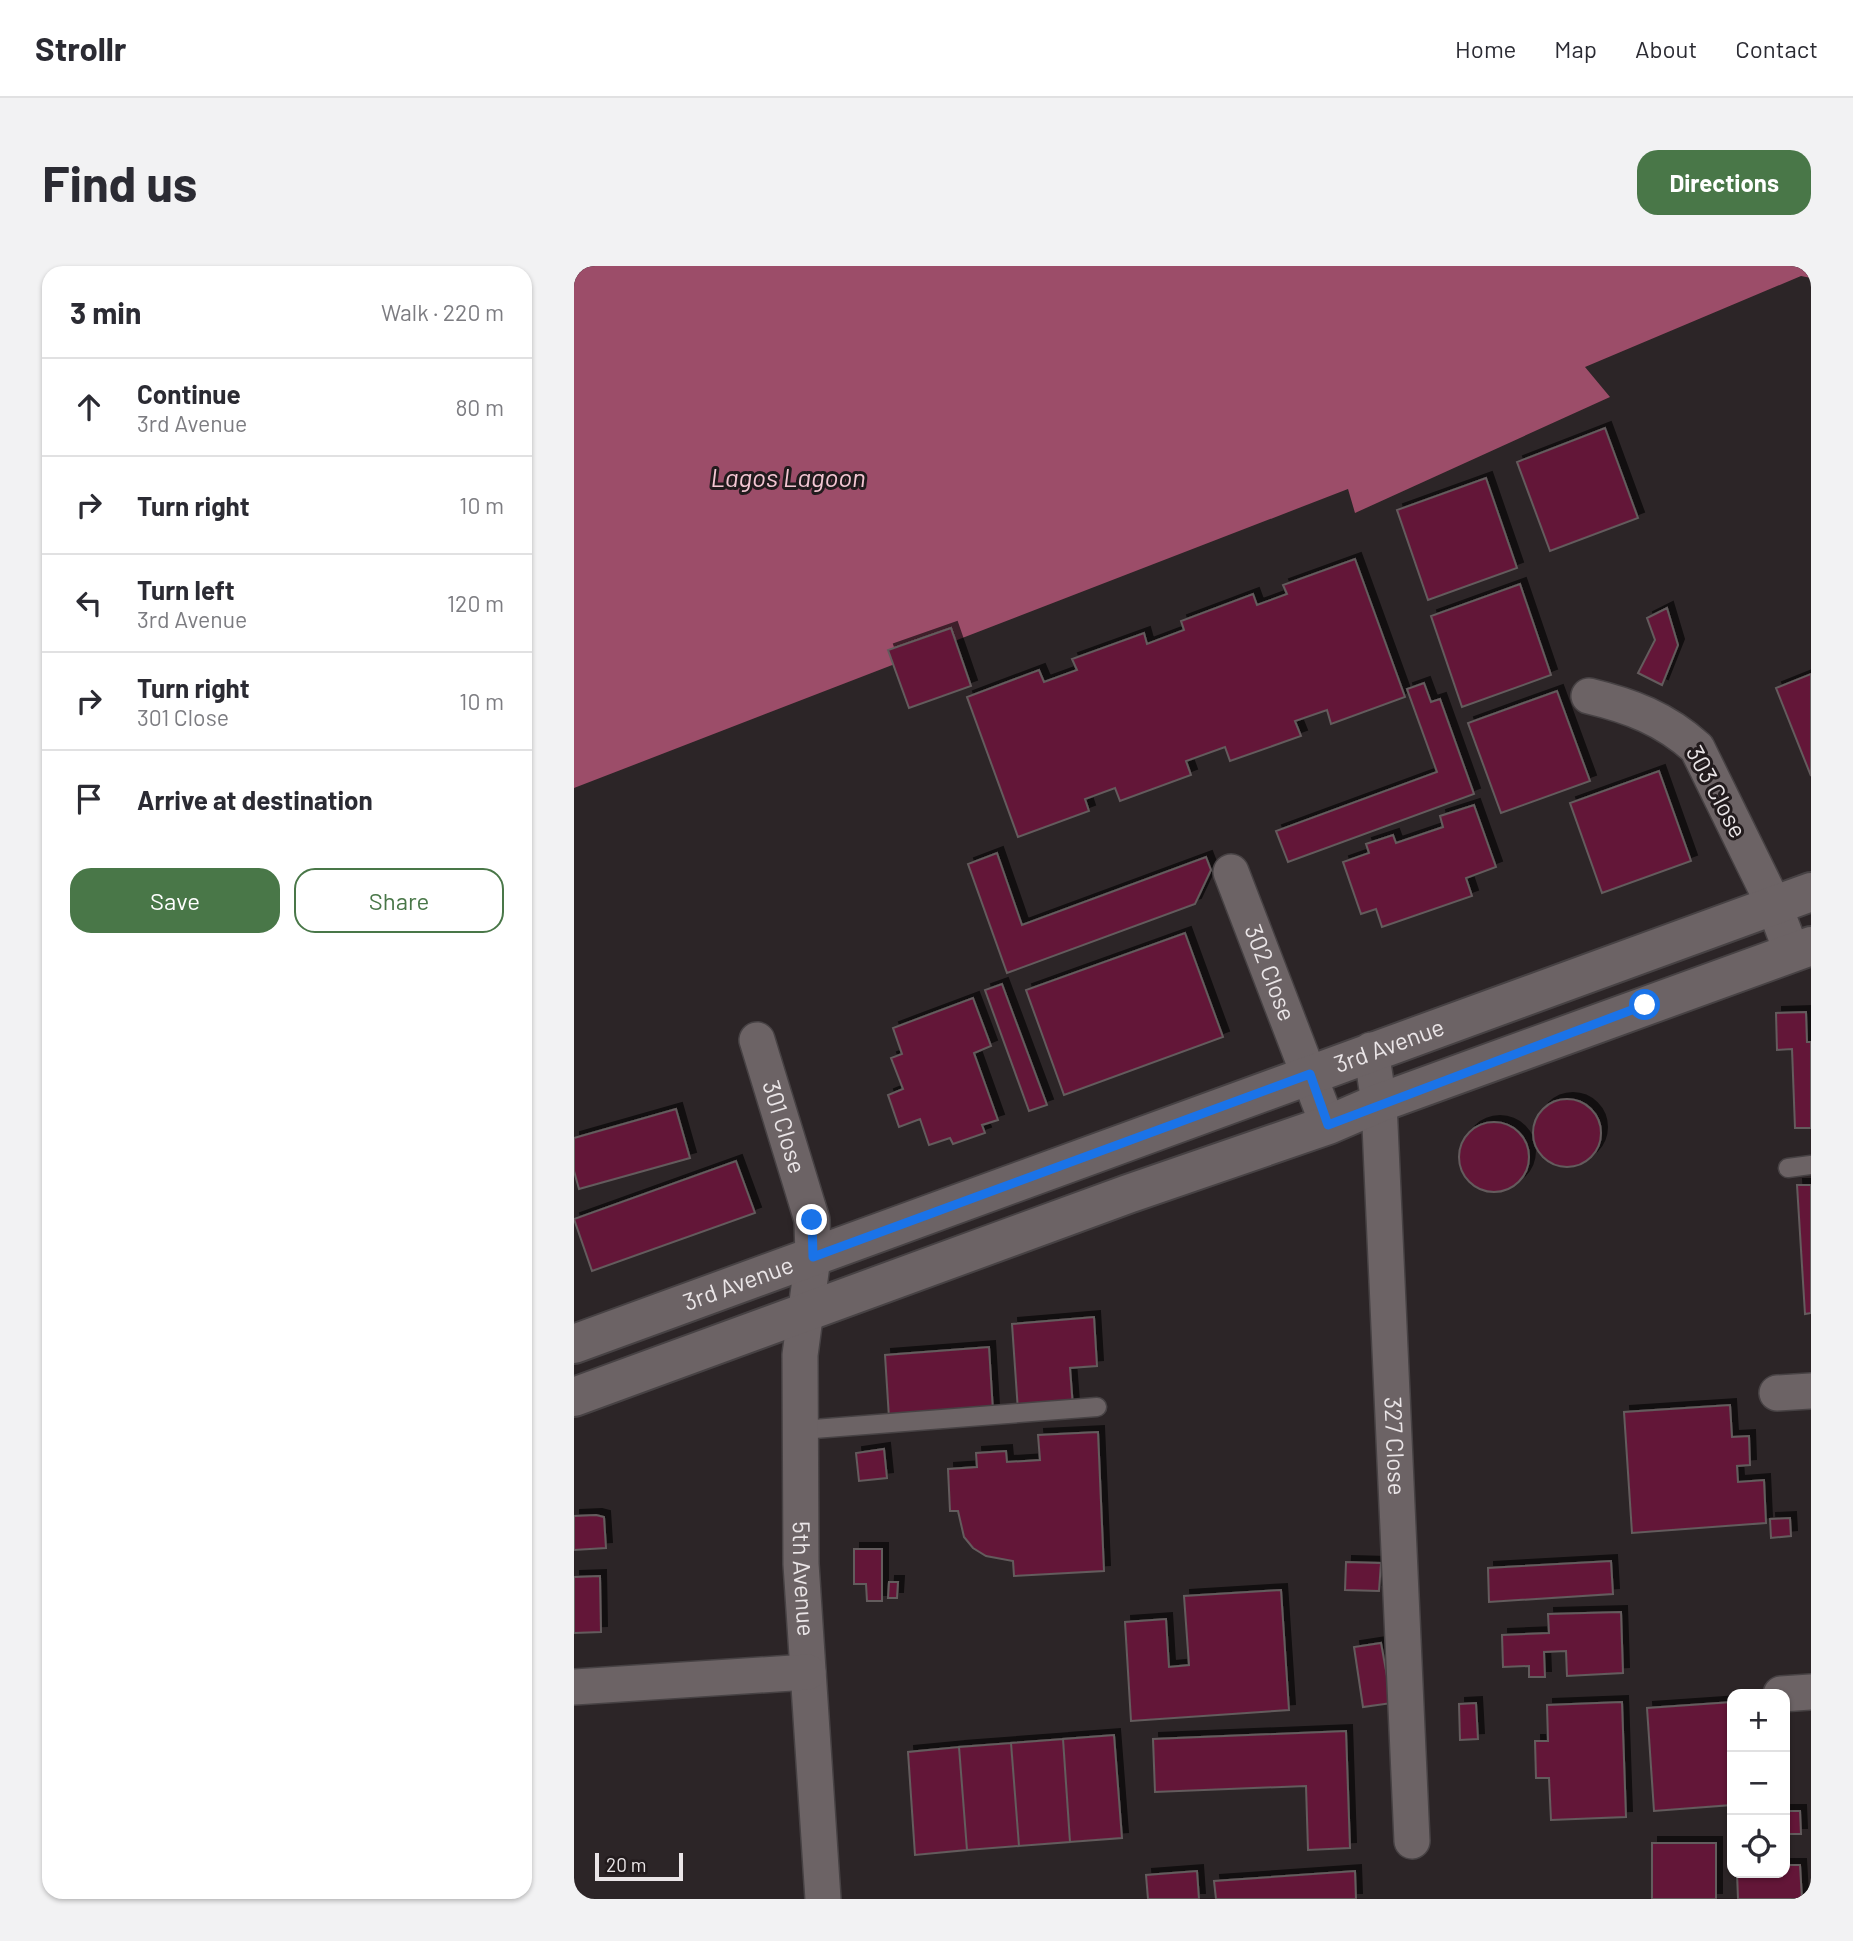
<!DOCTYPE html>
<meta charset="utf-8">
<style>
:root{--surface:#fff;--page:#f2f2f3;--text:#2b2b33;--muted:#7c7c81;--line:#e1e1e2;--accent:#497748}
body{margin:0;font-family:Barlow,sans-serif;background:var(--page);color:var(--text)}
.controls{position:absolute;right:21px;bottom:21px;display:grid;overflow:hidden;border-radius:14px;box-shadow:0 2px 5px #0004}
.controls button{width:63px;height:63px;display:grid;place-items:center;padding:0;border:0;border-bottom:2px solid var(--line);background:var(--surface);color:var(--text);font:35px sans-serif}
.scale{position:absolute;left:21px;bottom:18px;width:88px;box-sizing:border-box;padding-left:7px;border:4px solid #eae5e7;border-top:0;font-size:19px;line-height:24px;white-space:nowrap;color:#eae5e7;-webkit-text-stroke:5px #221b1d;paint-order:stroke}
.stop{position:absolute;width:21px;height:21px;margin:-16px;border:5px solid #1a73e8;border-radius:50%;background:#fff}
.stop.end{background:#1a73e8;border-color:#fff;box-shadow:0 2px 7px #0008}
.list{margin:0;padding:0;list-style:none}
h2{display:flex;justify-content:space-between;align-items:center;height:91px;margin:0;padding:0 28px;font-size:30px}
h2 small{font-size:23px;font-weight:400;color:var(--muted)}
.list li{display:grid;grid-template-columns:46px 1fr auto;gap:21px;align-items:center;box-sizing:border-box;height:98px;padding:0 28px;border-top:2px solid var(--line)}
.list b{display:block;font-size:26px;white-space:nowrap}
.list p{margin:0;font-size:23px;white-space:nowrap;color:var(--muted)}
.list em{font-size:23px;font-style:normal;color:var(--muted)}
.actions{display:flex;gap:14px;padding:21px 28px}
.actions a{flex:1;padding:16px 0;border:2px solid var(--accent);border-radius:21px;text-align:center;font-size:24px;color:var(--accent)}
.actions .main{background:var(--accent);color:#fff}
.icon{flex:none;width:38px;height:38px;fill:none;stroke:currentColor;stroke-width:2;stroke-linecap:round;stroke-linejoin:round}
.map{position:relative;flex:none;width:1237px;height:1633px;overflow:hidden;border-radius:21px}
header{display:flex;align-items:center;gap:42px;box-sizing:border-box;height:98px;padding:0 35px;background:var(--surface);border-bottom:2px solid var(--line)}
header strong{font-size:33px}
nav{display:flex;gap:38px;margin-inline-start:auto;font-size:24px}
.intro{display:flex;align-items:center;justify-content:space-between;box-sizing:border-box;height:168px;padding:0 42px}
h1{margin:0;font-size:49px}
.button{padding:18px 32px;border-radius:21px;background:var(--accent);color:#fff;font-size:24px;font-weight:700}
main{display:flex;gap:42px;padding:0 42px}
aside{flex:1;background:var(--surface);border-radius:21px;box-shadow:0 2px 5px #0004}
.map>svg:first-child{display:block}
</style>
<header>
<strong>Strollr</strong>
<nav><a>Home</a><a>Map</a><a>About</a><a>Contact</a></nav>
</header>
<div class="intro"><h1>Find us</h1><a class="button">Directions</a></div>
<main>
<aside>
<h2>3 min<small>Walk · 220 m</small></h2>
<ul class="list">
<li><svg class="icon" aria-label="ahead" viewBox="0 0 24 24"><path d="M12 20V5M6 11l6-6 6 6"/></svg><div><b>Continue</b><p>3rd Avenue</p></div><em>80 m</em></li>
<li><svg class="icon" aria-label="right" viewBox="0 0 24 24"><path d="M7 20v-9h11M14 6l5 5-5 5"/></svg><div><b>Turn right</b></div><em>10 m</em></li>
<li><svg class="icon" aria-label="left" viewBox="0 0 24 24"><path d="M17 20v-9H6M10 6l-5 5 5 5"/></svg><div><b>Turn left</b><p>3rd Avenue</p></div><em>120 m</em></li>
<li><svg class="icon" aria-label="right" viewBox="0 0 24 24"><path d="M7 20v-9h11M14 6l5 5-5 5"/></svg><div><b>Turn right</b><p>301 Close</p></div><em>10 m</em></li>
<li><svg class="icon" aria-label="arrive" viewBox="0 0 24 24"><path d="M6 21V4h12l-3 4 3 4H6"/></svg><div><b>Arrive at destination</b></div></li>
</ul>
<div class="actions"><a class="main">Save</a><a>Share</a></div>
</aside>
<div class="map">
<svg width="1237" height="1633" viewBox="0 0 1237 1633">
<defs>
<filter id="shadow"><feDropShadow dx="6" dy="-6" stdDeviation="0" flood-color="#0009"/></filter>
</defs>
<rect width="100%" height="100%" fill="#2c2527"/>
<path fill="#9c4d69" d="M0,0H1237V12L1227,10L1011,101L1036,131L781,247L774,223L0,522Z"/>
<path fill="#631938" stroke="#645b5d" stroke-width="2" filter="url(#shadow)" d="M1031,162L1064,252L976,285L943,196Z
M912,212L943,302L854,334L823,244Z
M781,293L831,431L757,458L753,444L721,455L727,470L656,495L651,481L612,495L617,509L546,535L541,522L511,533L515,545L444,571L393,431L465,404L470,416L503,404L498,393L570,367L573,378L610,364L607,355L679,328L683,339L713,328L709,319Z
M946,318L977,409L888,441L857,350Z
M1093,342L1104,379L1088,419L1064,407L1081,374L1073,352Z
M377,362L397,420L335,442L314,384Z
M1237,408V510L1202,422Z
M850,417L857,436L866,433L900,528L714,596L702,565L863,506L833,423Z
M983,425L1016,515L927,547L894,457Z
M1085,505L1117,595L1028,627L996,537Z
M900,539L922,601L892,612L898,630L808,661L802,643L787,648L769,596L795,587L792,578L819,569L822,577L869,561L866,550Z
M423,587L448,659L632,591L637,604L621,638L433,707L394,598Z
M611,667L649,771L490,829L452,724Z
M428,718L473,839L455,845L411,724Z
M399,732L417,780L400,787L424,854L408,859L411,867L379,878L376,872L355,879L346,853L325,861L314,829L329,823L317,792L328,788L319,762Z
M1232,746L1233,776H1237V862H1221L1218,783L1203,784L1202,747Z
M959 867a34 34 0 1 1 68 0a34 34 0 1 1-68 0Z
M102,843L116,892L5,923L0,905V872Z
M885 891a35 35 0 1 1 70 0a35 35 0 1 1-70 0Z
M162,895L181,947L18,1005L0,953Z
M1223,919H1237V1047L1231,1048Z
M520,1051L523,1100L496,1102L499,1141L444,1145L438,1058Z
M415,1081L419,1145L315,1152L311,1089Z
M1156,1139L1158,1171L1175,1170L1176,1199L1163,1200L1164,1216L1190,1214L1192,1257L1058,1267L1050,1146Z
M524,1166L530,1305L440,1310L439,1295L412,1290L399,1282L390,1271L384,1245H376L374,1203L403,1201L402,1187L432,1185L433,1196L466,1194L464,1169Z
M310,1183L313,1212L285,1215L282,1187Z
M22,1249L30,1251L32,1282L0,1284V1250Z
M1216,1252L1217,1270L1197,1272L1196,1253Z
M280,1283H308V1335H293L292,1318H280Z
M1037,1295L1039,1328L915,1336L914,1302Z
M772,1296L807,1297L805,1325L771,1324Z
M26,1310L27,1366L0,1367V1311Z
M315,1316H324L323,1332H314Z
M707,1324L715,1444L557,1455L551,1356L592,1353L595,1401L615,1399L610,1330Z
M1047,1346L1049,1407L993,1410L992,1385L970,1386L971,1411H955V1400L929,1401L928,1369L975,1367L974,1348Z
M807,1377L818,1437L789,1441L780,1381Z
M1048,1436L1052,1551L977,1554L975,1512H962L961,1475H974L973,1439Z
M1158,1436V1539L1080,1545L1073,1442Z
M902,1437L904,1473L886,1474L885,1438Z
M772,1465L776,1582L734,1584L732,1520L581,1526L579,1473Z
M540,1469L548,1572L496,1576L489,1473Z
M489,1473L496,1576L445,1580L437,1477Z
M437,1477L445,1580L393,1584L385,1481Z
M385,1481L393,1584L341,1589L334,1486Z
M1211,1545H1226L1227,1568H1211Z
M1078,1577H1142V1633H1078Z
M1211,1599H1226L1228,1633H1164L1163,1607H1211Z
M623,1605L625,1633H574L572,1609Z
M781,1605L782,1633H642L640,1615Z"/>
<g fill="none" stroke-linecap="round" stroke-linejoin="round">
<g stroke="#474244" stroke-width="21">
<path id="service" d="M1214,902L1237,899
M227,1164L523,1141"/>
</g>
<g stroke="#474244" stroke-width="38">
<g id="minor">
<path d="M1015,430C1057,440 1091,453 1123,482L1200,639L1218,687"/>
<path id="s1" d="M657,606L754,859"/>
<path id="s2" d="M183,774L238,954L239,991L226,1089L227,1298L249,1633"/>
<path id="s3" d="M797,784L805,837L838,1575"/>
<path d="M1203,1127L1237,1125"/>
<path d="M0,1421L234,1406"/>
<path d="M1207,1428L1237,1426"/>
</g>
</g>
<g stroke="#474244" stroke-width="42">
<g id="tertiary">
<path id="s4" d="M0,1078L1237,626"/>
<path d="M0,1131L554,928L754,859L805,837L1237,680"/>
</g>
</g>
<use href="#service" stroke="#6c6365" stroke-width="18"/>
<use href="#minor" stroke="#6c6365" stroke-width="35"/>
<use href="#tertiary" stroke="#6c6365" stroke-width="38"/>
</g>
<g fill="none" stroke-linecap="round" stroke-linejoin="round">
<path stroke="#1a73e8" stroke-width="9" d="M238,954L239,991L736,808L754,859L1071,739"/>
</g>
<g text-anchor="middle" stroke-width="6" stroke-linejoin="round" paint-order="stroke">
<g font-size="24" fill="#eae5e7" stroke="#221b1d">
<text transform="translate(1142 526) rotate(62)" y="8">303 Close</text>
<text dy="8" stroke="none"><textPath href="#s1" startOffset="108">302 Close</textPath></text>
<text dy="8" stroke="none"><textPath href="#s4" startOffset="868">3rd Avenue</textPath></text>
<text dy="8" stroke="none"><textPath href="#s2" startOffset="91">301 Close</textPath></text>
<text dy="8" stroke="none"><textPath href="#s4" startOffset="175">3rd Avenue</textPath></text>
<text dy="8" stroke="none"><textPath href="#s3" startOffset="397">327 Close</textPath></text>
<text dy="8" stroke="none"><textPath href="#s2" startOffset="548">5th Avenue</textPath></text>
</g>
<g font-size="26" font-style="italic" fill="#f4c6d3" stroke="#221b1d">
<text x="214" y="221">Lagos Lagoon</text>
</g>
</g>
</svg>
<div class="controls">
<button>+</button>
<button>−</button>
<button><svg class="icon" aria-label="locate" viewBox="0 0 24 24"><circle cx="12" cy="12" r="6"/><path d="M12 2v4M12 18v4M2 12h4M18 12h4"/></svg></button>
</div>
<div class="scale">20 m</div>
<div class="stop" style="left:1071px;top:739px"></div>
<div class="stop end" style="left:238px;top:954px"></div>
</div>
</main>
